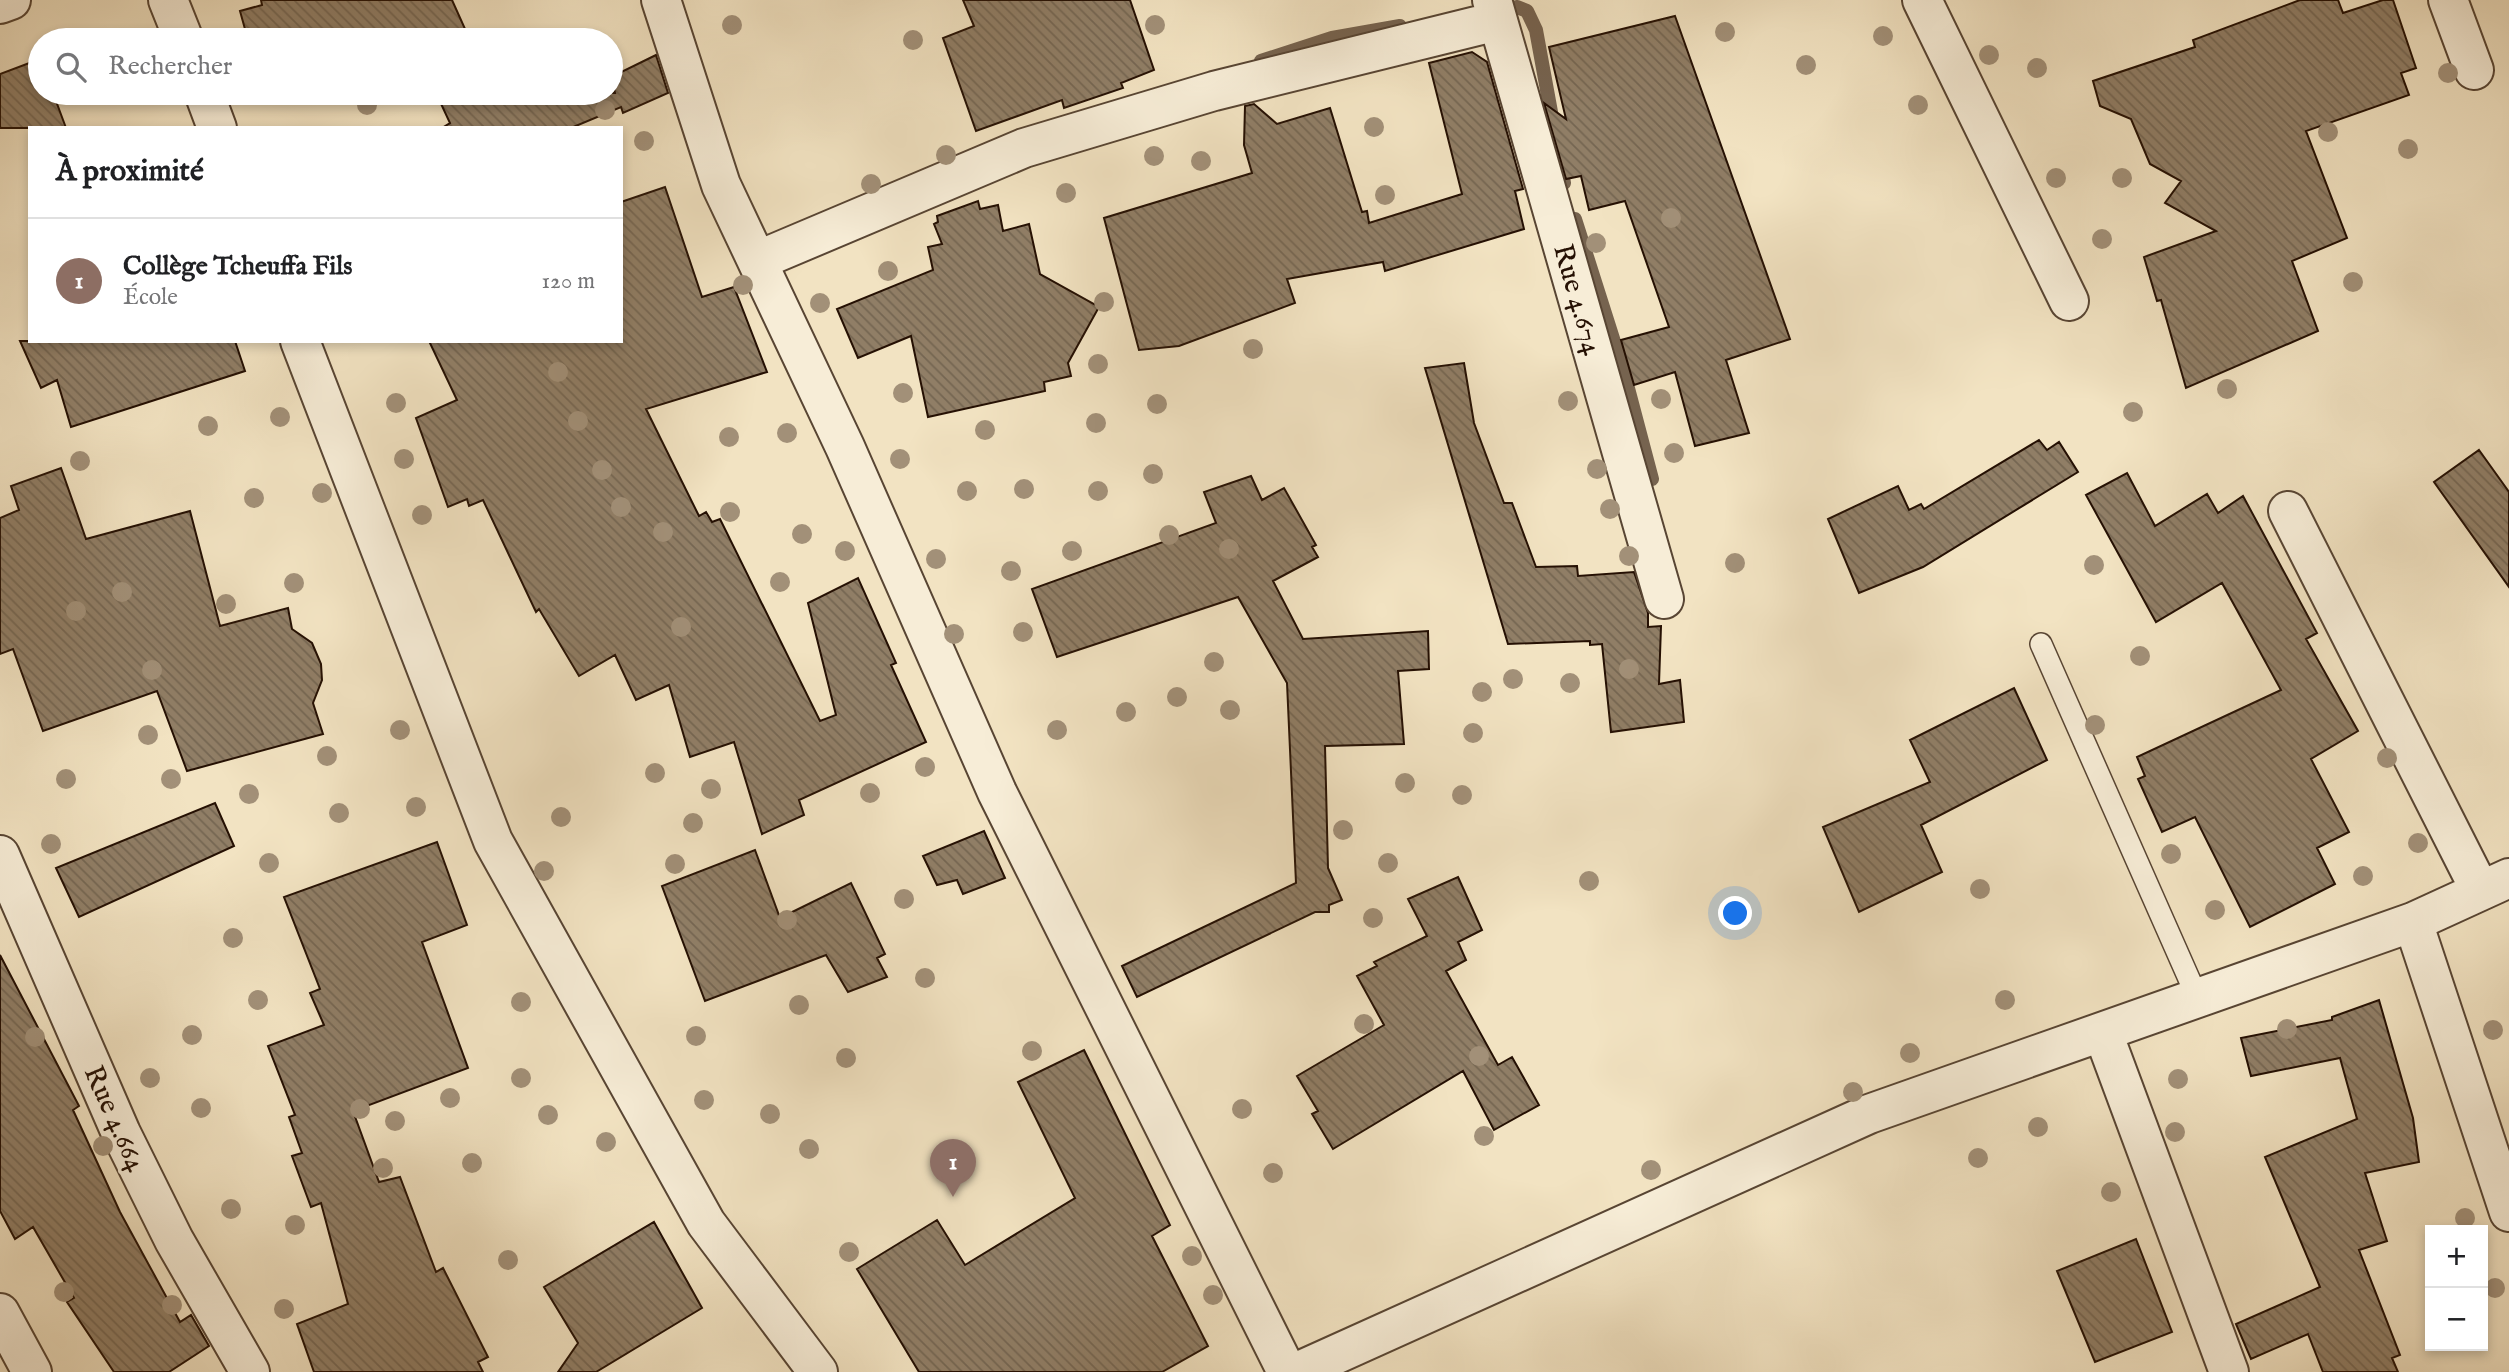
<!DOCTYPE html>
<html lang="fr">
<meta charset="utf-8">
<style>
:root{--surface:#fff;--page:#f6f6f6;--text:#202124;--muted:#757577;--line:#e0e0e0;--accent:#2563eb}
body{margin:0;font-family:"IM FELL English",serif;background:var(--page);color:var(--text)}
.controls{position:absolute;right:21px;bottom:21px;display:grid;overflow:hidden;border-radius:0px;box-shadow:0 4px 10px #0003}
.controls button{width:63px;height:63px;display:grid;place-items:center;padding:0;border:0;border-bottom:2px solid var(--line);background:var(--surface);color:var(--text);font:35px sans-serif}
.you{position:absolute;left:1736px;top:914px;width:24px;height:24px;margin:-18px;border:5px solid #fff;border-radius:50%;background:#1a73e8;box-shadow:0 0 0 10px #1a73e833}
.badge{display:grid;place-items:center;width:46px;height:46px;border-radius:50%;background:var(--accent);color:#fff;font-size:23px;font-weight:700}
.pin{position:absolute;translate:-50% -58px;filter:drop-shadow(0 2px 4px #0008)}
.pin::after{content:'';position:absolute;top:37px;width:24px;height:21px;background:inherit;clip-path:polygon(0 0,100% 0,50% 100%)}
.list{margin:0;padding:0;list-style:none}
h2{display:flex;justify-content:space-between;align-items:center;height:91px;margin:0;padding:0 28px;font-size:30px}
h2 small{font-size:23px;font-weight:400;color:var(--muted)}
.list li{display:grid;grid-template-columns:46px 1fr auto;gap:21px;align-items:center;box-sizing:border-box;height:126px;padding:0 28px;border-top:2px solid var(--line)}
.list b{display:block;font-size:26px;white-space:nowrap}
.list p{margin:0;font-size:23px;white-space:nowrap;color:var(--muted)}
.list em{font-size:23px;font-style:normal;color:var(--muted)}
.icon{flex:none;width:38px;height:38px;fill:none;stroke:currentColor;stroke-width:2;stroke-linecap:round;stroke-linejoin:round}
.map{position:relative;flex:none;width:2509px;height:1372px;overflow:hidden}
.search{position:absolute;background:var(--surface);box-shadow:0 4px 10px #0003;left:28px;top:28px;width:595px;height:77px;display:flex;align-items:center;gap:18px;box-sizing:border-box;padding:0 24px;border-radius:38px;color:var(--muted);font-size:26px}
.panel{position:absolute;background:var(--surface);box-shadow:0 4px 10px #0003;left:28px;top:126px;width:595px;height:217px;border-radius:0px}
.map>svg:first-child{display:block}
</style>
<div class="map">
<svg width="2509" height="1372" viewBox="0 0 2509 1372">
<defs>
<pattern id="building-back-hatch" width="6" height="6" patternUnits="userSpaceOnUse" patternTransform="scale(1.75)"><rect width="6" height="6" fill="#907e66"/><path d="M-1 5l2 2M0 0l6 6M5-1l2 2" fill="none" stroke="#756652"/></pattern>
</defs>
<rect width="100%" height="100%" fill="#f2e3c2"/>
<filter id="stains"><feTurbulence type="fractalNoise" baseFrequency=".00286" numOctaves="4"/><feColorMatrix values="0 0 0 0 .2 0 0 0 0 .09 0 0 0 0 .02 0 0 0 .5 -.17"/></filter>
<radialGradient id="worn" r=".72"><stop offset=".6" stop-color="#630" stop-opacity="0"/><stop offset="1" stop-color="#630" stop-opacity=".3"/></radialGradient>
<g fill="none" stroke-linecap="round" stroke-linejoin="round">
<path stroke="#76634f" stroke-width="14" d="M1517,7L1527,11L1536,30L1564,183
M1261,61L1332,38L1400,26
M1575,219L1624,373L1652,479"/>
</g>
<path fill="url(#building-back-hatch)" stroke="#251003" stroke-width="2" d="M261,0H452L470,40H248L240,11L262,5Z
M963,0H1130L1154,70L1121,83L1123,88L1064,108L1062,100L976,131L943,38L974,26Z
M2300,0H2338L2343,13L2383,0H2393L2416,68L2401,73L2409,95L2306,131L2347,238L2292,261L2318,331L2186,388L2161,300L2157,301L2144,257L2216,231L2165,203L2181,181L2150,164L2131,119L2100,106L2093,81L2195,47L2193,40Z
M1675,16L1790,339L1726,360L1749,433L1695,446L1675,372L1634,385L1621,340L1669,327L1625,201L1589,210L1581,176L1566,179L1544,103L1566,119L1549,47Z
M1472,52L1487,62L1523,189L1515,191L1524,229L1385,271L1383,262L1287,279L1295,303L1179,346L1139,350L1104,218L1252,173L1244,145L1245,106L1254,104L1277,124L1330,108L1362,212L1367,211L1369,223L1462,194L1429,63Z
M656,55L668,93L623,113L621,107L571,128H442L450,123L436,93H494L499,103L525,93H615L611,77Z
M40,59V93H53L66,128H0V74Z
M665,187L702,297L734,287L767,372L646,409L699,516L706,512L712,522L720,519L820,721L836,715L808,603L858,578L896,663L891,665L926,742L799,800L804,815L762,834L734,742L690,757L669,685L636,700L615,655L579,676L539,609L536,612L483,500L469,506L467,499L448,507L416,418L457,400L429,341H621V202Z
M978,201L980,209L998,205L1003,231L1029,224L1040,274L1099,307L1068,363L1071,376L1044,382L1045,391L928,417L911,336L858,358L837,309L933,270L928,247L942,244L934,224L938,222L937,216Z
M20,341H235L245,371L71,427L57,380L41,388Z
M1464,363L1474,423L1504,503H1512L1536,567L1577,566L1578,576L1634,572L1648,613V627L1661,626L1659,684L1680,680L1684,722L1611,732L1602,644L1590,645V641L1508,644L1425,368Z
M2039,440L2047,450L2059,442L2078,472L1923,567L1859,593L1828,519L1898,486L1909,510L1921,504L1924,509Z
M2479,450L2509,492V587L2434,482Z
M61,468L86,539L190,511L220,626L288,608L292,629L312,643L321,664L322,680L313,703L323,734L187,771L157,691L43,731L13,649L0,654V518L19,510L11,486Z
M2127,473L2155,526L2207,494L2218,513L2243,496L2317,633L2306,639L2358,731L2311,759L2349,832L2317,848L2335,884L2250,927L2195,817L2162,832L2138,779L2145,776L2137,757L2281,690L2222,583L2156,622L2086,495Z
M1251,476L1262,500L1284,488L1316,545L1312,547L1318,557L1273,581L1303,639L1428,631L1429,669L1398,671L1404,744L1325,746L1328,868L1342,900L1329,905V912H1315L1137,997L1122,966L1296,883L1287,683L1238,597L1057,657L1032,589L1216,523L1204,492Z
M2014,688L2047,760L1921,825L1942,872L1859,912L1823,827L1930,782L1910,740Z
M215,803L234,846L79,917L56,868Z
M984,831L1005,878L963,894L957,880L937,885L923,856Z
M437,842L467,925L422,942L468,1068L353,1111L379,1182L400,1177L436,1272L443,1268L488,1357L478,1362L483,1372H314L297,1324L348,1304L321,1203L311,1207L292,1156L302,1153L289,1117L295,1115L268,1046L324,1025L310,993L320,989L284,897Z
M755,850L780,918L851,883L885,954L877,958L887,977L848,992L826,955L705,1001L662,886Z
M1458,877L1482,930L1458,942L1466,960L1446,971L1498,1065L1512,1057L1539,1105L1494,1130L1463,1071L1333,1149L1312,1114L1318,1111L1297,1076L1384,1025L1357,976L1377,966L1374,962L1427,936L1408,899Z
M0,955L79,1106L73,1110L120,1212L180,1322L191,1315L209,1346L169,1372H114L67,1302L74,1298L33,1227L15,1239L0,1211Z
M2379,1000L2413,1118L2419,1162L2365,1173L2387,1241L2359,1250L2400,1355L2392,1358L2398,1372H2323L2308,1334L2251,1359L2236,1324L2320,1287L2265,1157L2357,1119L2340,1058L2251,1076L2241,1038L2332,1020V1017Z
M1084,1050L1170,1225L1152,1236L1208,1346L1162,1372H919L857,1269L937,1220L965,1265L1075,1198L1018,1082Z
M654,1222L702,1308L596,1372H558L578,1343L544,1287Z
M2136,1239L2172,1332L2095,1362L2057,1271Z"/>
<g fill="none" stroke-linecap="round" stroke-linejoin="round">
<g stroke="#584533" stroke-width="24">
<path id="service" d="M2041,644L2198,999"/>
</g>
<g stroke="#584533" stroke-width="42">
<path id="minor" d="M168,0L184,40
M661,0L721,185L845,447L997,792L1287,1372
M1492,0L1664,599
M1922,0L2069,301
M2448,0L2474,70
M204,93L217,128
M759,260L1024,148L1214,91L1497,21
M300,341L493,841L706,1223L818,1372
M2288,511L2480,890
M0,855L121,1133L174,1240L250,1372
M2413,922L2509,1212
M2103,1033L2229,1372
M0,1313L32,1372
M1297,1372L1869,1114L2413,922L2509,878"/>
</g>
<g stroke="#584533" stroke-width="42">
<path id="tertiary" d="M0,4L11,0"/>
</g>
<use href="#service" stroke="#f7edd7" stroke-width="21"/>
<use href="#minor" stroke="#f7edd7" stroke-width="38"/>
<use href="#tertiary" stroke="#f7edd7" stroke-width="38"/>
</g>
<g fill="#a29078">
<circle cx="732" cy="25" r="10"/>
<circle cx="1155" cy="25" r="10"/>
<circle cx="1725" cy="32" r="10"/>
<circle cx="1883" cy="36" r="10"/>
<circle cx="913" cy="40" r="10"/>
<circle cx="1989" cy="55" r="10"/>
<circle cx="1806" cy="65" r="10"/>
<circle cx="2037" cy="68" r="10"/>
<circle cx="2448" cy="73" r="10"/>
<circle cx="367" cy="105" r="10"/>
<circle cx="1918" cy="105" r="10"/>
<circle cx="605" cy="110" r="10"/>
<circle cx="1374" cy="127" r="10"/>
<circle cx="2328" cy="132" r="10"/>
<circle cx="644" cy="141" r="10"/>
<circle cx="2408" cy="149" r="10"/>
<circle cx="946" cy="155" r="10"/>
<circle cx="1154" cy="156" r="10"/>
<circle cx="1201" cy="161" r="10"/>
<circle cx="2056" cy="178" r="10"/>
<circle cx="2122" cy="178" r="10"/>
<circle cx="871" cy="184" r="10"/>
<circle cx="1066" cy="193" r="10"/>
<circle cx="1385" cy="195" r="10"/>
<circle cx="1671" cy="218" r="10"/>
<circle cx="2102" cy="239" r="10"/>
<circle cx="1596" cy="243" r="10"/>
<circle cx="888" cy="271" r="10"/>
<circle cx="2353" cy="282" r="10"/>
<circle cx="743" cy="285" r="10"/>
<circle cx="1104" cy="302" r="10"/>
<circle cx="820" cy="303" r="10"/>
<circle cx="1253" cy="349" r="10"/>
<circle cx="1098" cy="364" r="10"/>
<circle cx="558" cy="372" r="10"/>
<circle cx="2227" cy="389" r="10"/>
<circle cx="903" cy="393" r="10"/>
<circle cx="1661" cy="399" r="10"/>
<circle cx="1568" cy="401" r="10"/>
<circle cx="396" cy="403" r="10"/>
<circle cx="1157" cy="404" r="10"/>
<circle cx="2133" cy="412" r="10"/>
<circle cx="280" cy="417" r="10"/>
<circle cx="578" cy="421" r="10"/>
<circle cx="1096" cy="423" r="10"/>
<circle cx="208" cy="426" r="10"/>
<circle cx="985" cy="430" r="10"/>
<circle cx="787" cy="433" r="10"/>
<circle cx="729" cy="437" r="10"/>
<circle cx="1674" cy="453" r="10"/>
<circle cx="404" cy="459" r="10"/>
<circle cx="900" cy="459" r="10"/>
<circle cx="80" cy="461" r="10"/>
<circle cx="1597" cy="469" r="10"/>
<circle cx="602" cy="470" r="10"/>
<circle cx="1153" cy="474" r="10"/>
<circle cx="1024" cy="489" r="10"/>
<circle cx="967" cy="491" r="10"/>
<circle cx="1098" cy="491" r="10"/>
<circle cx="322" cy="493" r="10"/>
<circle cx="254" cy="498" r="10"/>
<circle cx="621" cy="507" r="10"/>
<circle cx="1610" cy="509" r="10"/>
<circle cx="730" cy="512" r="10"/>
<circle cx="422" cy="515" r="10"/>
<circle cx="663" cy="532" r="10"/>
<circle cx="802" cy="534" r="10"/>
<circle cx="1169" cy="535" r="10"/>
<circle cx="1229" cy="549" r="10"/>
<circle cx="845" cy="551" r="10"/>
<circle cx="1072" cy="551" r="10"/>
<circle cx="1629" cy="556" r="10"/>
<circle cx="936" cy="559" r="10"/>
<circle cx="1735" cy="563" r="10"/>
<circle cx="2094" cy="565" r="10"/>
<circle cx="1011" cy="571" r="10"/>
<circle cx="780" cy="582" r="10"/>
<circle cx="294" cy="583" r="10"/>
<circle cx="122" cy="592" r="10"/>
<circle cx="226" cy="604" r="10"/>
<circle cx="76" cy="611" r="10"/>
<circle cx="681" cy="627" r="10"/>
<circle cx="1023" cy="632" r="10"/>
<circle cx="954" cy="634" r="10"/>
<circle cx="2140" cy="656" r="10"/>
<circle cx="1214" cy="662" r="10"/>
<circle cx="1629" cy="669" r="10"/>
<circle cx="152" cy="670" r="10"/>
<circle cx="1513" cy="679" r="10"/>
<circle cx="1570" cy="683" r="10"/>
<circle cx="1482" cy="692" r="10"/>
<circle cx="1177" cy="697" r="10"/>
<circle cx="1230" cy="710" r="10"/>
<circle cx="1126" cy="712" r="10"/>
<circle cx="2095" cy="725" r="10"/>
<circle cx="400" cy="730" r="10"/>
<circle cx="1057" cy="730" r="10"/>
<circle cx="1473" cy="733" r="10"/>
<circle cx="148" cy="735" r="10"/>
<circle cx="327" cy="756" r="10"/>
<circle cx="2387" cy="758" r="10"/>
<circle cx="925" cy="767" r="10"/>
<circle cx="655" cy="773" r="10"/>
<circle cx="66" cy="779" r="10"/>
<circle cx="171" cy="779" r="10"/>
<circle cx="1405" cy="783" r="10"/>
<circle cx="711" cy="789" r="10"/>
<circle cx="870" cy="793" r="10"/>
<circle cx="249" cy="794" r="10"/>
<circle cx="1462" cy="795" r="10"/>
<circle cx="416" cy="807" r="10"/>
<circle cx="339" cy="813" r="10"/>
<circle cx="561" cy="817" r="10"/>
<circle cx="693" cy="823" r="10"/>
<circle cx="1343" cy="830" r="10"/>
<circle cx="2418" cy="843" r="10"/>
<circle cx="51" cy="844" r="10"/>
<circle cx="2171" cy="854" r="10"/>
<circle cx="269" cy="863" r="10"/>
<circle cx="1388" cy="863" r="10"/>
<circle cx="675" cy="864" r="10"/>
<circle cx="544" cy="871" r="10"/>
<circle cx="2363" cy="876" r="10"/>
<circle cx="1589" cy="881" r="10"/>
<circle cx="1980" cy="889" r="10"/>
<circle cx="904" cy="899" r="10"/>
<circle cx="2215" cy="910" r="10"/>
<circle cx="1373" cy="918" r="10"/>
<circle cx="787" cy="920" r="10"/>
<circle cx="233" cy="938" r="10"/>
<circle cx="925" cy="978" r="10"/>
<circle cx="258" cy="1000" r="10"/>
<circle cx="2005" cy="1000" r="10"/>
<circle cx="521" cy="1002" r="10"/>
<circle cx="799" cy="1005" r="10"/>
<circle cx="1364" cy="1024" r="10"/>
<circle cx="2287" cy="1029" r="10"/>
<circle cx="2493" cy="1030" r="10"/>
<circle cx="192" cy="1035" r="10"/>
<circle cx="696" cy="1036" r="10"/>
<circle cx="35" cy="1037" r="10"/>
<circle cx="1032" cy="1051" r="10"/>
<circle cx="1910" cy="1053" r="10"/>
<circle cx="1479" cy="1056" r="10"/>
<circle cx="846" cy="1058" r="10"/>
<circle cx="150" cy="1078" r="10"/>
<circle cx="521" cy="1078" r="10"/>
<circle cx="2178" cy="1079" r="10"/>
<circle cx="1853" cy="1092" r="10"/>
<circle cx="450" cy="1098" r="10"/>
<circle cx="704" cy="1100" r="10"/>
<circle cx="201" cy="1108" r="10"/>
<circle cx="360" cy="1109" r="10"/>
<circle cx="1242" cy="1109" r="10"/>
<circle cx="770" cy="1114" r="10"/>
<circle cx="548" cy="1115" r="10"/>
<circle cx="395" cy="1121" r="10"/>
<circle cx="2038" cy="1127" r="10"/>
<circle cx="2175" cy="1132" r="10"/>
<circle cx="1484" cy="1136" r="10"/>
<circle cx="606" cy="1142" r="10"/>
<circle cx="103" cy="1146" r="10"/>
<circle cx="809" cy="1149" r="10"/>
<circle cx="1978" cy="1158" r="10"/>
<circle cx="472" cy="1163" r="10"/>
<circle cx="383" cy="1168" r="10"/>
<circle cx="1651" cy="1170" r="10"/>
<circle cx="1273" cy="1173" r="10"/>
<circle cx="2111" cy="1192" r="10"/>
<circle cx="231" cy="1209" r="10"/>
<circle cx="2465" cy="1218" r="10"/>
<circle cx="295" cy="1225" r="10"/>
<circle cx="849" cy="1252" r="10"/>
<circle cx="1192" cy="1256" r="10"/>
<circle cx="508" cy="1260" r="10"/>
<circle cx="2495" cy="1288" r="10"/>
<circle cx="64" cy="1292" r="10"/>
<circle cx="1213" cy="1295" r="10"/>
<circle cx="172" cy="1305" r="10"/>
<circle cx="284" cy="1309" r="10"/>
</g>
<g text-anchor="middle" stroke-width="7" stroke-linejoin="round" paint-order="stroke">
<g font-size="28" fill="#251003" stroke="#f7edd7">
<text transform="translate(1579 299) rotate(74)" y="10">Rue 4.674</text>
<text transform="translate(116 1118) rotate(66)" y="10">Rue 4.664</text>
</g>
</g>
<rect width="100%" height="100%" filter="url(#stains)"/>
<rect width="100%" height="100%" fill="url(#worn)"/>
</svg>
<div class="controls">
<button>+</button>
<button>−</button>
</div>
<div class="you"></div>
<div class="pin badge" style="left:953px;top:1197px;background:#8d6e63">1</div>
<div class="search"><svg class="icon" aria-label="search" viewBox="0 0 24 24"><circle cx="10" cy="10" r="6"/><path d="M15 15l6 6"/></svg>Rechercher</div>
<section class="panel">
<h2>À proximité<small></small></h2>
<ul class="list">
<li><span class="badge" style="background:#8d6e63">1</span><div><b>Collège Tcheuffa Fils</b><p>École</p></div><em>120 m</em></li>
</ul>
</section>
</div>
